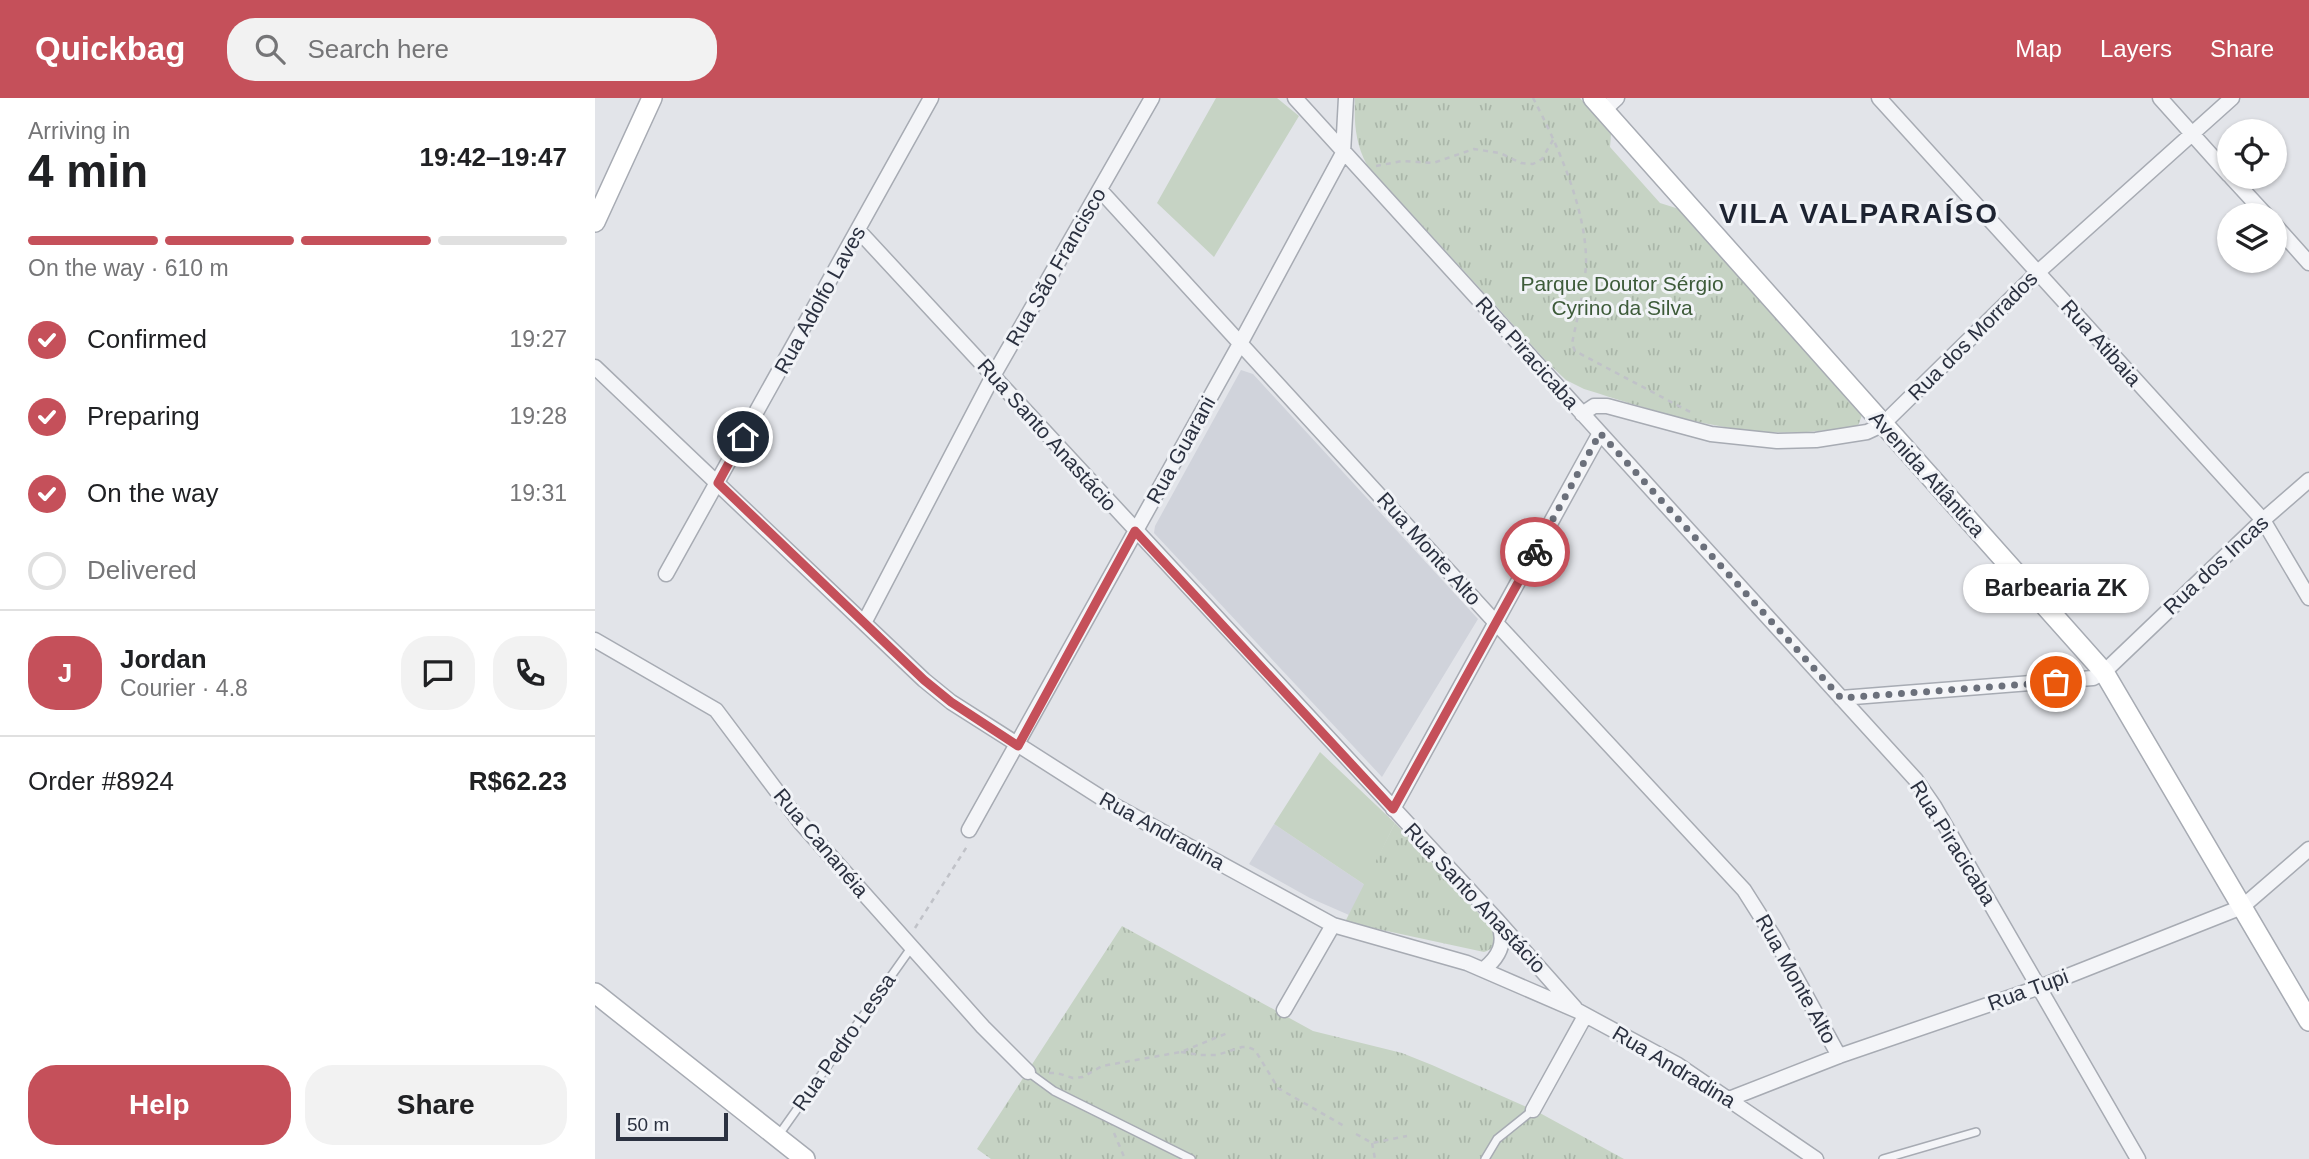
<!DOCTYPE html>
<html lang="en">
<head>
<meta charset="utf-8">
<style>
  :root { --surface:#fff; --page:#f2f2f2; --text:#202124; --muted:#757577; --line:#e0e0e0; --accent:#c5505a }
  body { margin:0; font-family:Helvetica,sans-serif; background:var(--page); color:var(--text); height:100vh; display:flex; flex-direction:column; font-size:26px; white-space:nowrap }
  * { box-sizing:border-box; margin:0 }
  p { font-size:23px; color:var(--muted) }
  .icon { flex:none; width:38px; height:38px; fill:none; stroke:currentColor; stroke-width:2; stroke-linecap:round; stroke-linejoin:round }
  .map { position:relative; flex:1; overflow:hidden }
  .sheet { display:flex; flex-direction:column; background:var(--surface); width:595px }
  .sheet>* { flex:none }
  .controls { position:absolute; left:1622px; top:21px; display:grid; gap:14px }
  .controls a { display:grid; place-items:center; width:70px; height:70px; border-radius:50%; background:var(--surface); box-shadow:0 2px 5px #0004; font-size:35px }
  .scale { position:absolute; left:21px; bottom:18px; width:112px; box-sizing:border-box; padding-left:7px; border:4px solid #2b3140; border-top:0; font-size:19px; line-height:24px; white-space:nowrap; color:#2b3140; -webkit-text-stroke:5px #f1f3f7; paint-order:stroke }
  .pin { position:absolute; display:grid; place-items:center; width:60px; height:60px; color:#fff; margin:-30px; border:4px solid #fff; border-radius:50%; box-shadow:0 2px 7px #0007 }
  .courier { position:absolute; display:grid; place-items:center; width:70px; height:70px; margin:-35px; border:5px solid #c5505a; border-radius:50%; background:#fff; color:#222; box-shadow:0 2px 9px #0007 }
  .bubble { position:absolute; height:49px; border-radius:24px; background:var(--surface); box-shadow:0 2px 5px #0004; font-size:23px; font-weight:600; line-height:49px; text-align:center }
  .summary em { font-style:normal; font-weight:600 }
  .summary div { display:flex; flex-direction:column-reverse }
  .summary { display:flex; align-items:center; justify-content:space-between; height:119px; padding:0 28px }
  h1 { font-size:46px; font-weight:600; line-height:52px }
  .bar { display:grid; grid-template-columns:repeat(4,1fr); gap:10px 7px; align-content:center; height:84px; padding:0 28px }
  .bar i { height:9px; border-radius:5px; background:var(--line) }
  .bar .on { background:var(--accent) }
  .bar p { grid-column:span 4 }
  .line { display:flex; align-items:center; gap:18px; padding:0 28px; border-top:2px solid var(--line) }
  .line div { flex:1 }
  .round { display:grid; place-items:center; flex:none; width:74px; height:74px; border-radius:28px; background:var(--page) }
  ol { padding:0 28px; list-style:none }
  li { display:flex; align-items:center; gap:21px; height:77px }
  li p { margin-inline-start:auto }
  li .icon { padding:7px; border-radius:50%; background:var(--accent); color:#fff; stroke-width:4 }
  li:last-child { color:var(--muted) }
  li i { width:38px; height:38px; border:4px solid var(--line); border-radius:50% }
  .cta { display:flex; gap:14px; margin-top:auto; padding:14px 28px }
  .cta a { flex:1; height:80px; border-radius:28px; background:var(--accent); color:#fff; font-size:28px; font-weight:600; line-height:80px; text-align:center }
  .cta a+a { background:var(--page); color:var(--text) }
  header { display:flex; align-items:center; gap:42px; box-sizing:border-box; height:98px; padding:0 35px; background:var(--accent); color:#fff }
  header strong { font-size:33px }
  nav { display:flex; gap:38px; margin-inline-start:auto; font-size:24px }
  .search { width:490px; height:63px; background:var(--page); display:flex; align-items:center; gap:18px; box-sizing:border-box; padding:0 24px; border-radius:28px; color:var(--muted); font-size:26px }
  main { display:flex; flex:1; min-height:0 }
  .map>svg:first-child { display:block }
</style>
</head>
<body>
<header>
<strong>Quickbag</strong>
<div class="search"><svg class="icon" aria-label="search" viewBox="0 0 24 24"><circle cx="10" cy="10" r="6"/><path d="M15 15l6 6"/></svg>Search here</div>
<nav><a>Map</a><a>Layers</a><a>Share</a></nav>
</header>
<main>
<section class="sheet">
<div class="summary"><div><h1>4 min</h1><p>Arriving in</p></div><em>19:42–19:47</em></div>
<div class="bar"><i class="on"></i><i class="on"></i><i class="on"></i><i></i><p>On the way · 610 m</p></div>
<ol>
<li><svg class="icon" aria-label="check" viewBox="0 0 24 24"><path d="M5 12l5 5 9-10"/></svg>Confirmed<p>19:27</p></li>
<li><svg class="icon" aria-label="check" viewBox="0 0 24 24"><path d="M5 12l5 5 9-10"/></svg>Preparing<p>19:28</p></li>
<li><svg class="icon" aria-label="check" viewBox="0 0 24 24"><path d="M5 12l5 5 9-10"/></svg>On the way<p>19:31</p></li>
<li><i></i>Delivered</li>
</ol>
<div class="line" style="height:126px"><b class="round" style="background:var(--accent);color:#fff">J</b><div><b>Jordan</b><p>Courier · 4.8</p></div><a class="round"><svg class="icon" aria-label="chat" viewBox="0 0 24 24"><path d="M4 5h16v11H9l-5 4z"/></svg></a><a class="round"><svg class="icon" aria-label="phone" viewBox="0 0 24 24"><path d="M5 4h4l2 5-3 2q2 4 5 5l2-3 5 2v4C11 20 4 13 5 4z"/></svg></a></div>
<div class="line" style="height:91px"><div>Order #8924</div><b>R$62.23</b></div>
<div class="cta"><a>Help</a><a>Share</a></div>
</section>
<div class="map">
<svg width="1714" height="1061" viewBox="0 0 1714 1061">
  <defs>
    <pattern id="park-tufts" width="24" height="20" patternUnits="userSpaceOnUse" patternTransform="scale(1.75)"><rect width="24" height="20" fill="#c6d3c4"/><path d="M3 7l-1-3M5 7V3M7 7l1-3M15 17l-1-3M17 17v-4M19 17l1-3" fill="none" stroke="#aab6a9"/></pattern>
  </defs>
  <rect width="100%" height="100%" fill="#e2e4e9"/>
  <path fill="#d0d3db" d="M 646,272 L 658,276 L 883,521 L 787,679 L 559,435 L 560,428 Z
    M 679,726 L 770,787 L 754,817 L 715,800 L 654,766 Z"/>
  <path fill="#c6d3c4" d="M 621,0 L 682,0 L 704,18 L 619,159 L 562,105 Z
    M 725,654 L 800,725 L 770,787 L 679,726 Z"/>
  <path fill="url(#park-tufts)" d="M 760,0 L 985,0 L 1016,36 L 1015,49 L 1065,105 L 1084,111 L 1267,317 L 1263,328 C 1253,331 1242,331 1232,332 C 1146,343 1070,316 989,291 L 971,282 L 954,266 L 772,67 C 760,45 759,24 760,0 Z
    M 800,725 L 901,834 C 900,844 900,851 889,854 L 750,824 Z
    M 527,828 L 718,933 L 807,955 L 837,967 L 943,1014 L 1029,1061 L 396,1061 L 382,1051 Z"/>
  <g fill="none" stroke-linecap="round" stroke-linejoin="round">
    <g stroke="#a7abb3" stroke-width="10">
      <path id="lane" d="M 433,974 L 459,993 L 596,1061
        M 183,1038 L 316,850
        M 890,1061 L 902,1041 L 938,1012
        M 1288,1061 L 1381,1034"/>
    </g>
    <g stroke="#a7abb3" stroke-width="17">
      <path id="street" d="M 700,0 L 1321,682 L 1339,708 L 1543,1061
        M 1284,0 L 1668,422 L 1714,500
        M 1565,0 L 1634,77
        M 1009,12 L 1022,0
        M 1636,79 L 1671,117
        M 505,92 L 901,525 L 1149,792 L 1180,841 L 1244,958
        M 1680,127 L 1714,165
        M 263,132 L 902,822 L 980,910
        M 0,269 L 329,582 L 356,604 L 513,704 L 738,827 L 872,865 L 983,913 L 1083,967 L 1221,1061
        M 987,316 L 999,308 L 1012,308 L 1116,336 L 1182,343 L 1221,342 L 1272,334 L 1287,327 L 1442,175 L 1637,0
        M 71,476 L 336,0
        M 269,525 L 398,278 L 557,0
        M 0,542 L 121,612 L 205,724 L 388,929 L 433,974
        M 1246,600 L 1498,580 L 1509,574 L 1668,422 L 1714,382
        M 798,711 L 1005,335
        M 374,732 L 646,244 L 748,55 L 751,0
        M 889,871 C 904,859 911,845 904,827
        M 689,912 L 738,827
        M 1134,1001 L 1244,958 L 1445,889 L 1647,809 L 1714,751
        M 938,1012 L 990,918"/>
    </g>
    <g stroke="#a7abb3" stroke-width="22">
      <path id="secondary" d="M 998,0 L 1509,574 L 1714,923
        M 0,124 L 57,0
        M 0,895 L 210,1061"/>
    </g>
    <path stroke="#c0c2c8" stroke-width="2.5" stroke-dasharray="5 5" stroke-linecap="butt" d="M 938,0 C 962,45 992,113 991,165 C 990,193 982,219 977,246 L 980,253 L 1097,315
      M 781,68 L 807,63 L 838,65 L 879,51 L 905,55 L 926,65 L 938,66 L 947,61 L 958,42
      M 320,830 L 373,747
      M 586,954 L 605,957 L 622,957 L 647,949 L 653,949 L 660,952 L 683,990 L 749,1028
      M 454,975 L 462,975 L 478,980 L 488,979 L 507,968 L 586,954 L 635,934
      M 519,1035 L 530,1061
      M 761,1036 L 777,1045 L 812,1038
      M 777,1045 L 780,1061"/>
    <use href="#lane" stroke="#f4f5f8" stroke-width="7"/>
    <use href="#street" stroke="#f4f5f8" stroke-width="14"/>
    <use href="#secondary" stroke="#fff" stroke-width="19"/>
  </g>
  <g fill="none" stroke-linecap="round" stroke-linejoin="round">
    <path stroke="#6b707b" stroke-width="7" stroke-dasharray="0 12.6" d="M 940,454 L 1005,335 L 1246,600 L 1461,584"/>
    <path stroke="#c5505a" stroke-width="9" d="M 148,339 L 123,385 L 329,582 L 356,604 L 423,648 L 540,433 L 798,711 L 940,454"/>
  </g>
  <g text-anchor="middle" stroke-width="6" stroke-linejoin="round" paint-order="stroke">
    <g font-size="21" fill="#2b3140" stroke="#f1f3f7">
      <text transform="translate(461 169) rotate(-60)" y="7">Rua São Francisco</text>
      <text transform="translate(225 202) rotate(-61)" y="7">Rua Adolfo Laves</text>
      <text transform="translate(1378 238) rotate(-45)" y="7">Rua dos Morrados</text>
      <text transform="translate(1506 245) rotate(48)" y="7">Rua Atibaia</text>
      <text transform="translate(932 255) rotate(48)" y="7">Rua Piracicaba</text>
      <text transform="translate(452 337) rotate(48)" y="7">Rua Santo Anastácio</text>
      <text transform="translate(586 352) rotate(-61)" y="7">Rua Guarani</text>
      <text transform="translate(1332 376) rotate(48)" y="7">Avenida Atlântica</text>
      <text transform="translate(834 451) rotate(48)" y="7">Rua Monte Alto</text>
      <text transform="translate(1621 467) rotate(-43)" y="7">Rua dos Incas</text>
      <text transform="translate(567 733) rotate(29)" y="7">Rua Andradina</text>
      <text transform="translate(226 745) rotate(50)" y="7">Rua Cananéia</text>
      <text transform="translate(1358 745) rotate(58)" y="7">Rua Piracicaba</text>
      <text transform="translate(880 800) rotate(47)" y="7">Rua Santo Anastácio</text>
      <text transform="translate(1201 881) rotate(61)" y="7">Rua Monte Alto</text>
      <text transform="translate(1433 892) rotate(-20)" y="7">Rua Tupi</text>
      <text transform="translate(249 944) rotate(-55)" y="7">Rua Pedro Lessa</text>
      <text transform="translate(1079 969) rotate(31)" y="7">Rua Andradina</text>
    </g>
    <g font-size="21" fill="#3d5b39" stroke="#f1f3f7">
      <text x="1027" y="193">Parque Doutor Sérgio<tspan x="1027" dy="24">Cyrino da Silva</tspan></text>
    </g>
    <g font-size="28" font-weight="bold" letter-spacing="2" fill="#1d2331" stroke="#f1f3f7">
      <text x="1264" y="125">VILA VALPARAÍSO</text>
    </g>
  </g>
</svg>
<div class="controls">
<a><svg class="icon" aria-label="locate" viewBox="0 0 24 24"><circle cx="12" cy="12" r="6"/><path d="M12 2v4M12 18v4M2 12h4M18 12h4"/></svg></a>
<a><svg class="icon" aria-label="layers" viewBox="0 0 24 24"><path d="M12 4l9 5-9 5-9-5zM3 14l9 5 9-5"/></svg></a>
</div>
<div class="scale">50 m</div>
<div class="pin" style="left:1461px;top:584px;background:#ea580c"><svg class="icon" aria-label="bag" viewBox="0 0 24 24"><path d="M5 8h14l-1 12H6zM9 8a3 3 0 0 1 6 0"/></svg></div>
<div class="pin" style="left:148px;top:339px;background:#1f2937"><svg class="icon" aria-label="home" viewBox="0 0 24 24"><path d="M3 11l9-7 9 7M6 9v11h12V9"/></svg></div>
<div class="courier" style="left:940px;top:454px"><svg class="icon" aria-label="bike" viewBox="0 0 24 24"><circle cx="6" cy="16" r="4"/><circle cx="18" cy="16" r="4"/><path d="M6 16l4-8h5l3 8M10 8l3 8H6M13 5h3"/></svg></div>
<div class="bubble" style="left:1368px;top:466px;width:186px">Barbearia ZK</div>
</div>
</main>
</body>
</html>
